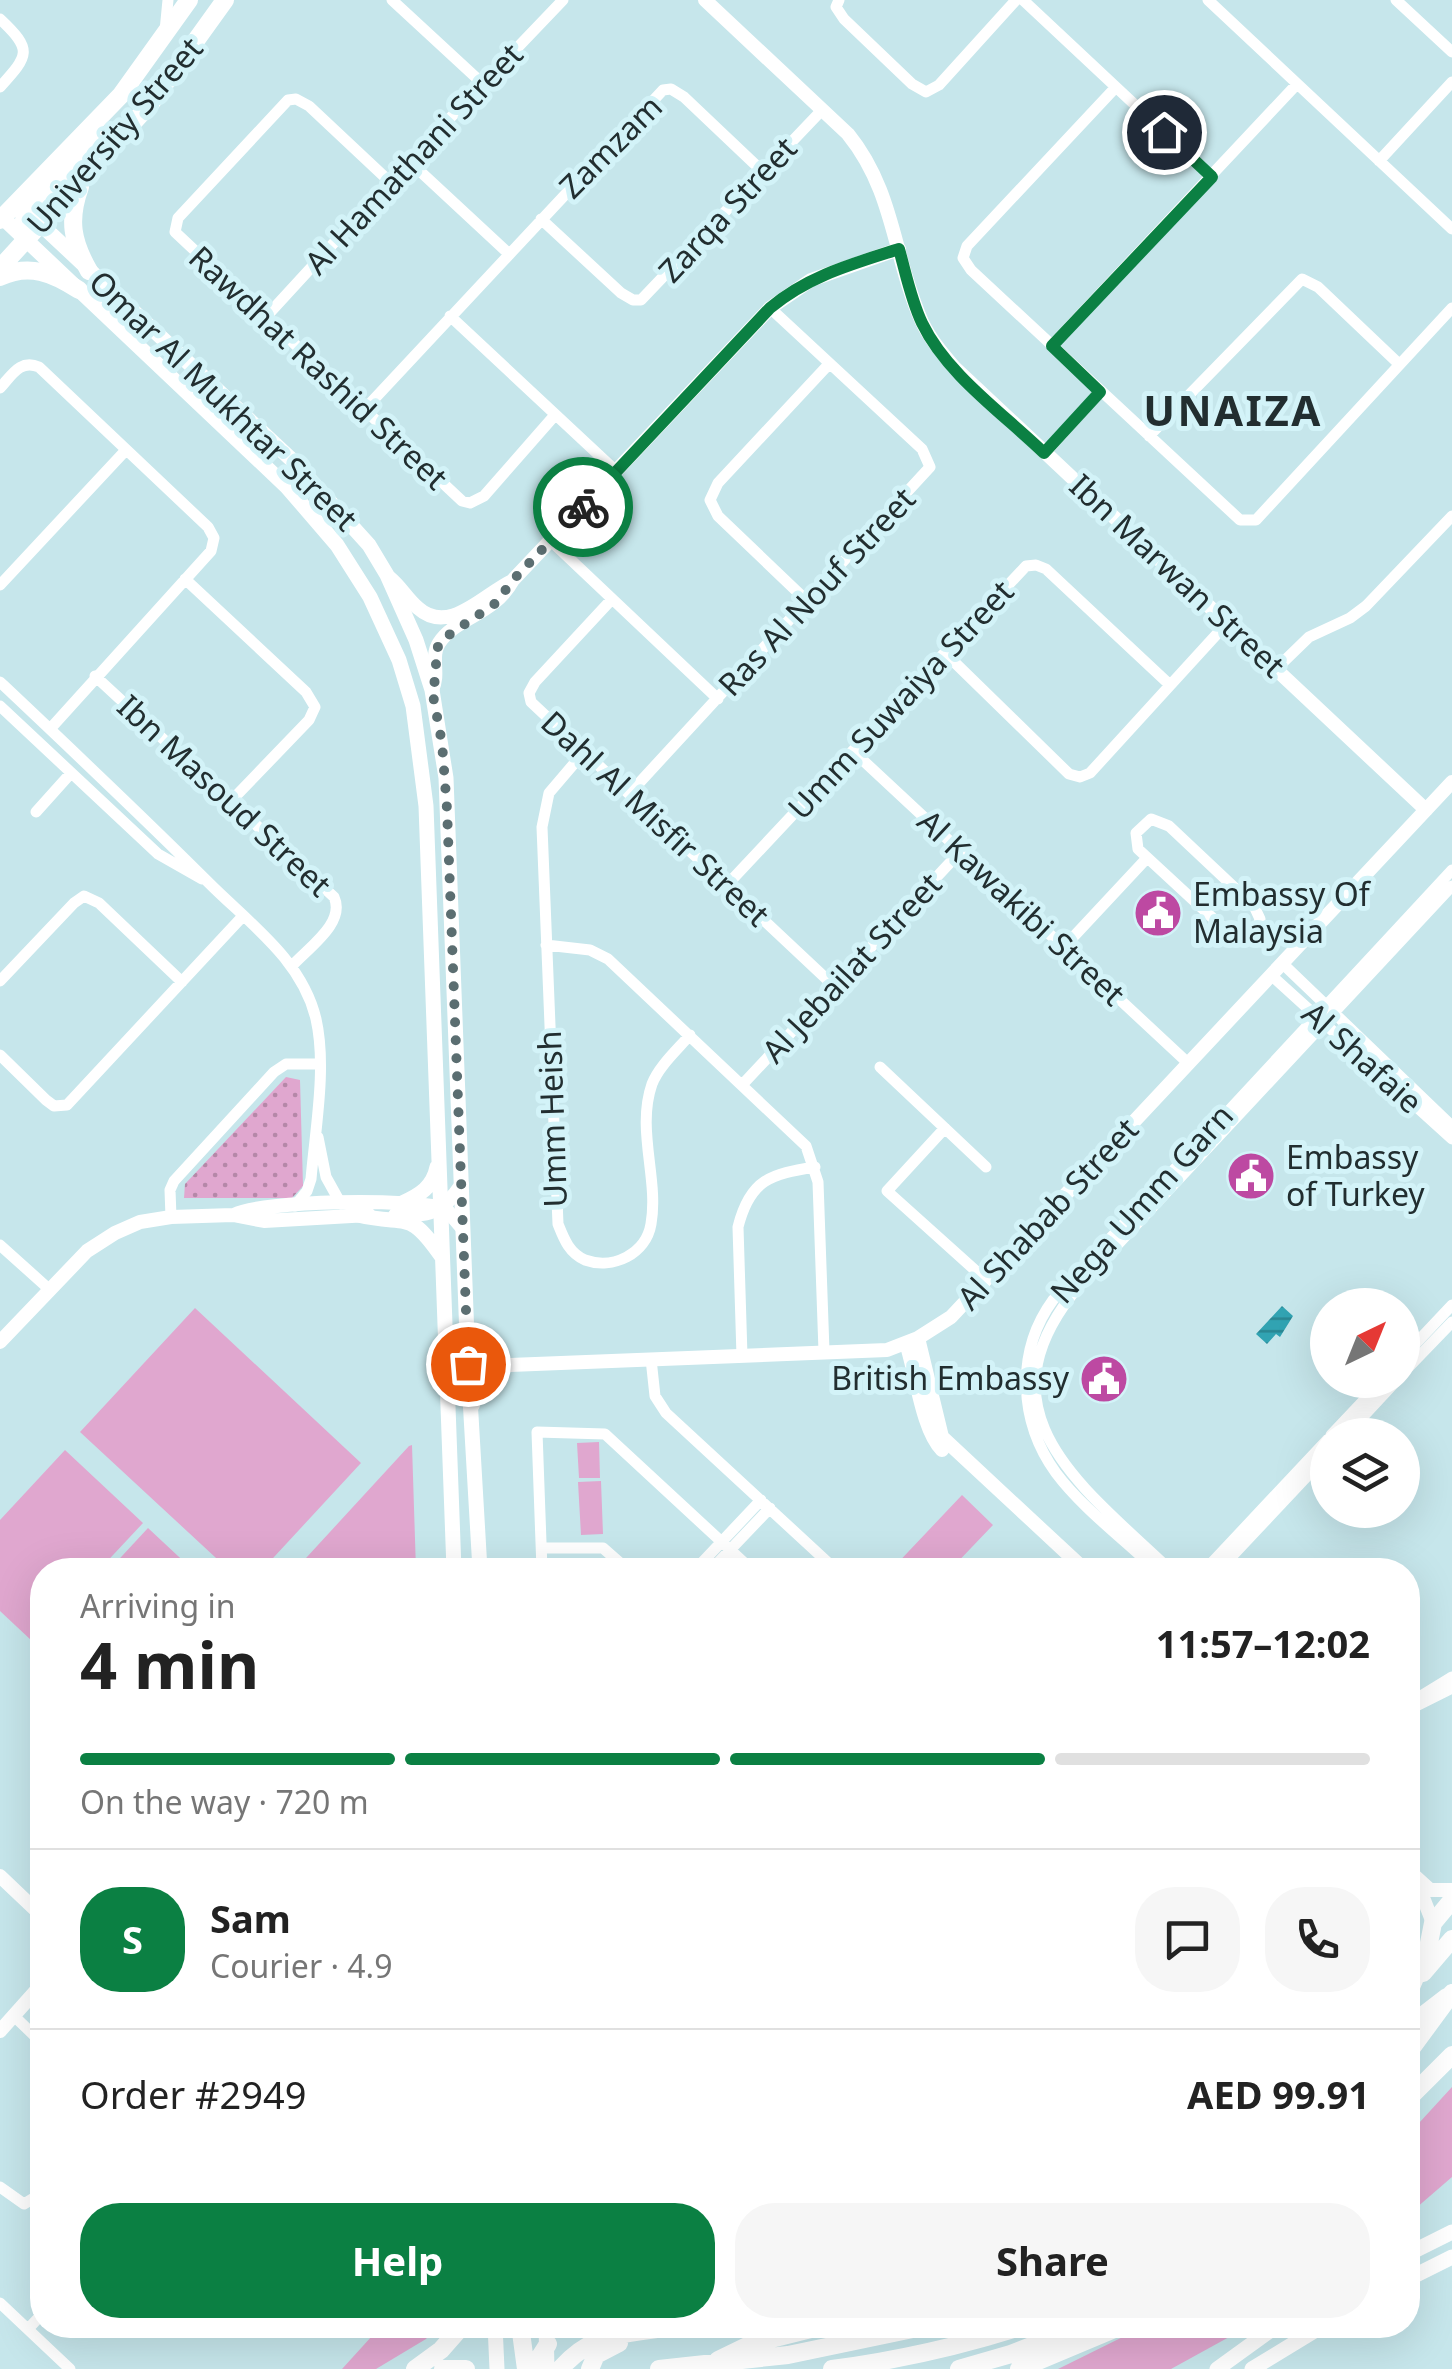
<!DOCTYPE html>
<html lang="en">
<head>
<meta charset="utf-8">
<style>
  :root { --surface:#fff; --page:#f6f6f6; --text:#222; --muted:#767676; --line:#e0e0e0; --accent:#0b8043 }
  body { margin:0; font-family:"Noto Sans",sans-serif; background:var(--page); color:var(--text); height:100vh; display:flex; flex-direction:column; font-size:38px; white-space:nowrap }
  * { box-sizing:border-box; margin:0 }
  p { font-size:32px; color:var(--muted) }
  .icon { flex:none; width:55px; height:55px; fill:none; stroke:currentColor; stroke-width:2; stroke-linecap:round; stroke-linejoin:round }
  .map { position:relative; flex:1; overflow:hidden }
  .side { position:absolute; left:30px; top:1558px; width:1390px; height:780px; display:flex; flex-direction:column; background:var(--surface); border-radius:40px; box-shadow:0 10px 40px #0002 }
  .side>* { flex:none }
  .needle { width:65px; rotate:43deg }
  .controls { position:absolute; left:1310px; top:1288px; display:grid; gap:20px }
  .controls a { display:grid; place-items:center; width:110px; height:110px; border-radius:50%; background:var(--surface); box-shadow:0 10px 40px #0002; font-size:50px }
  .pin { position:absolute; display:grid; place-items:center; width:85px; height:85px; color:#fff; margin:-42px; border:5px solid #fff; border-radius:50%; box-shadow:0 2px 10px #0007 }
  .courier { position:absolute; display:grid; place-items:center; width:100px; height:100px; margin:-50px; border:8px solid #0b8043; border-radius:50%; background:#fff; color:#222; box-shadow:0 2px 12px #0007 }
  .head em { font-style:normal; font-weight:700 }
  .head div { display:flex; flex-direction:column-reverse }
  .head { display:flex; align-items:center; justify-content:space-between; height:170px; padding:0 50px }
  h1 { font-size:65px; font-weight:700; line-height:75px }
  .bar { display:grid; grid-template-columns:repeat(4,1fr); gap:15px 10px; align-content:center; height:120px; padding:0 50px }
  .bar i { height:12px; border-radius:8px; background:var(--line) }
  .bar .selected { background:var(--accent) }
  .bar p { grid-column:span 4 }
  .line { display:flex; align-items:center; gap:25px; padding:0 50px; border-top:2px solid var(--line) }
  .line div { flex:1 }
  .round { display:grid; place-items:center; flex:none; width:105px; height:105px; border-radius:40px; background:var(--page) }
  .action { display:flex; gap:20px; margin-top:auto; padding:20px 50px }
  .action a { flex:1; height:115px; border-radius:40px; background:var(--accent); color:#fff; font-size:40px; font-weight:700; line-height:115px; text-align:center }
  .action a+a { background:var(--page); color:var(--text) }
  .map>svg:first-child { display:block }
</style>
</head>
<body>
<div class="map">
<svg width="1452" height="2369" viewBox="0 0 1452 2369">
  <defs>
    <pattern id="park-dots" width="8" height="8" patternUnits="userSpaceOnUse" patternTransform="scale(2.5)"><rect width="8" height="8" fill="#e0a7cf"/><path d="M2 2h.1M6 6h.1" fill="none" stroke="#b588a8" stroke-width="1.8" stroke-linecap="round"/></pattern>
    <pattern id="water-rules" width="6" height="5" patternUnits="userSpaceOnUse" patternTransform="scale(2.5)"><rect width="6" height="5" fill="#31a3b2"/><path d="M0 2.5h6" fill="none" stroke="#298591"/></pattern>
  </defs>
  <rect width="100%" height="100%" fill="#c6e6eb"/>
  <path fill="#e0a7cf" d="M 195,1308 L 361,1463 L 262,1570 L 229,1570 L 80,1432 Z
    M 599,1442 L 600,1478 L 579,1478 L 577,1443 Z
    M 412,1445 L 416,1570 L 295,1570 L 409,1446 Z
    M 65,1450 L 143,1523 L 99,1570 L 42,1570 L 42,1630 L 32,1641 L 0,1611 L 0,1520 Z
    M 601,1481 L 603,1534 L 581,1535 L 578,1482 Z
    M 962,1495 L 993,1525 L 950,1570 L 891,1570 Z
    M 148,1528 L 193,1570 L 109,1570 Z
    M 1452,2087 L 1452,2177 L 1408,2215 L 1408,2135 Z
    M 382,2325 L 437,2325 L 426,2339 L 376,2369 L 342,2369 Z
    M 1147,2325 L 1251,2325 L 1171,2369 L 1058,2369 Z"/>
  <path fill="url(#park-dots)" d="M 286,1077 L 300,1080 L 303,1186 L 292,1198 L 184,1198 L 185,1184 Z"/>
  <path fill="url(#water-rules)" d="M 1282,1306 L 1293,1316 L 1280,1337 L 1276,1334 L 1267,1344 L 1256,1334 Z"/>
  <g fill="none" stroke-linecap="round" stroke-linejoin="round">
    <path stroke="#fff" stroke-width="11" d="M 392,0 L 483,84
      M 839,0 L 836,7 L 844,19 L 912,84 L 926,92 L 939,85 L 1016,0
      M 1023,0 L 1212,177
      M 1208,0 L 1452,229
      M 1396,0 L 1452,52
      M 0,19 C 33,50 29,55 0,87
      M 165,31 L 168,0
      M 1116,87 L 967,246 L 963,258 L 971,270 L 1240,520 L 1256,520 L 1452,308
      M 409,161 L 508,253
      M 1379,161 L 1452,82
      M 390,182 L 309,106 L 296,99 L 288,100 L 178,218 L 175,232 L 462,501 L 470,503 L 484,496 L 555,415
      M 541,219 L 621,293 L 633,300 L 641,300 L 822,110
      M 450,316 L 616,471
      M 264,319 L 409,161 L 563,0
      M 1052,345 L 1297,84
      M 0,388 C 12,375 20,359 39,367 L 208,527 L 214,538 L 211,551 L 50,729
      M 363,411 L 663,90 L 671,89 L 684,97 L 763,172
      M 1149,436 L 1302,279 L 1318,287 L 1399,364
      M 1045,453 L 1100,392
      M 551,541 L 718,699
      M 185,579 L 306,692 L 315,707 L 309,720 L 232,800
      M 0,585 L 126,450
      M 612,599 L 535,682 L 529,693 L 531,702 L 835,987
      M 808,602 L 718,516 L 710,500 L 718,483 L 829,364
      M 946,654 L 1069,774 L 1080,777 L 1090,773 L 1227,623
      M 1276,669 L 1309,637 L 1350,618 L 1366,606 L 1452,516
      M 95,676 L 334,897 C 346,923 308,948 292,966
      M 0,682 C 71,749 141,815 209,883 C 250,924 302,960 316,1019 C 327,1067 315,1131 311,1179 L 307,1191 L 295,1206
      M 0,706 L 158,854 L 202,879
      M 584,752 L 549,793 L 542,827 L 558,1224 C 564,1239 569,1253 585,1260 C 613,1270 646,1254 651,1224 C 659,1179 636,1130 652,1084 C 659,1066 677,1050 690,1035
      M 854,752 L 1189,1064
      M 629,794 L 930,467 L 922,449 L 770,308
      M 36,812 L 71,773
      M 1151,819 L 1169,826 L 1254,906 L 1260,919 L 1256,933 L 1242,940 L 1231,935 L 1138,849 L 1136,833 Z
      M 726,886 L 1026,566 L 1036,565 L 1046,569 L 1170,685
      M 546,945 L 590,950 L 608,959 L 806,1146 L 818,1182 L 824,1351
      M 1063,948 L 1147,858
      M 1283,964 L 1452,1126
      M 1272,976 L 1452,1139
      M 0,981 L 74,903 L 84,896 L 99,903 L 182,982
      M 0,1055 L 46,1100 L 54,1106 L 67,1105 L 243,916
      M 880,1067 L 986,1167
      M 742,1085 L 960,852
      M 945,1128 L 887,1191 L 986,1280
      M 318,1137 L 326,1177 L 341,1204
      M 171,1217 L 170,1190 L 174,1181 L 274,1072 L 286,1064 L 319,1064
      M 0,1245 L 50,1290
      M 742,1356 L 738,1227 C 750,1179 771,1174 815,1167
      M 1402,1358 L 1452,1305
      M 651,1359 L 655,1396 L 666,1413 L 836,1570
      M 1402,1374 L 1452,1322
      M 1331,1435 L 1383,1380
      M 1346,1435 L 1397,1380
      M 543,1548 L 603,1548 L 628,1570
      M 542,1570 L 537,1432 L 605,1434 L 752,1570
      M 695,1570 L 761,1500
      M 711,1570 L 770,1508
      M 1156,1570 C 1124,1539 1083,1509 1056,1473 C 1019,1422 1015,1352 1053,1300 L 1452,870
      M 1170,1570 C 1082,1486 973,1412 1079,1286 L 1452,886
      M 1205,1570 L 1328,1439
      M 1219,1570 L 1328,1454
      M 1408,1700 L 1421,1696 L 1452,1677
      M 1408,1710 L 1452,1688
      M 14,2016 L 42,2043
      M 0,2187 L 24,2204 L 42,2193
      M 0,2303 L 70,2369
      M 28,2329 L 42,2314"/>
    <path stroke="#fff" stroke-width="14" d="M 705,0 L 848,134 C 895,192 893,257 922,322 C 930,339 942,353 954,367 L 1426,810
      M 390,578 C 401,587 407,599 418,608 C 449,636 484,594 512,581
      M 432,690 C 440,674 430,657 439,643 C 456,617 494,615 513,580 L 770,308 L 811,280 L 899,249
      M 234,1215 C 263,1200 413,1198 446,1209 L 463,1229
      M 395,1215 C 429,1216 442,1214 462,1184
      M 468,1332 C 479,1351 488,1360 510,1365 L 887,1350 L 918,1338 L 951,1317 L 1452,782
      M 918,1338 L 942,1437 L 1085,1570
      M 0,1342 L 87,1251 L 115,1233 L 140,1222 L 171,1217 L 233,1215 L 264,1221 L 369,1215
      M 906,1343 C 916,1373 922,1430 942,1450
      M 473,1405 C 478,1382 488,1373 510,1365
      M 1408,1870 L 1430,1890 L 1452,1890
      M 0,1876 L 42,1916
      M 1408,1885 L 1424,1900 L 1433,1923
      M 0,2031 L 42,1984"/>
    <path stroke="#fff" stroke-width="15" d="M 3,218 L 287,487 L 337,545 L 370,597 L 399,660 L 413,706 L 426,806 L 454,1570
      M 35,219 L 293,461 L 369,545 L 387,575 L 416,640 L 432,690 L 446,778 L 468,1364 L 480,1570
      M 402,1203 C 420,1195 433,1187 437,1167
      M 358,1215 C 409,1227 408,1208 442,1257
      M 1408,2254 L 1452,2232
      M 1408,2279 L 1452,2257
      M 495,2325 L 497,2369
      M 546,2325 L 547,2369
      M 1217,2369 L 1278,2325
      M 1252,2369 L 1324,2325"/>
    <path stroke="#fff" stroke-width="18" d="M 80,187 C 68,220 72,241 89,271
      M 0,220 L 121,95 L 189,0
      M 26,240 L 24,220 L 27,212 L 96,138
      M 0,268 L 151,103 L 225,0
      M 0,277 C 29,263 53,273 79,290"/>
    <path stroke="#fff" stroke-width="18" d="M 1423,1973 L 1452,1939
      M 1411,1987 L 1428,1948 L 1433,1923 L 1452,1900
      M 1408,2027 L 1447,1997
      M 1408,2053 L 1452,1993
      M 1408,2099 L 1452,2055
      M 520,2325 L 526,2369
      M 718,2360 L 751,2344 L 827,2325
      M 415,2369 L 441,2350 L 463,2325
      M 443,2369 L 466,2369
      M 532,2369 L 548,2344
      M 560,2369 C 598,2327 629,2336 680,2325
      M 590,2369 L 596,2355 L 619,2343
      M 659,2369 L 788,2355 L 932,2325
      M 832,2369 C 899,2360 962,2346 1026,2325
      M 959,2369 L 1011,2354 L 1085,2325
      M 1019,2369 L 1124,2325"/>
  </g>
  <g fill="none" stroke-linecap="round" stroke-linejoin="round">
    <path stroke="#5b6e71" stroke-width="10" stroke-dasharray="0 18" d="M 468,1364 L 447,809 L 442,743 L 432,690 L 437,674 L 435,655 L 440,641 L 496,603 L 513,580 L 583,507"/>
    <path stroke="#0b8043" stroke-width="12" d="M 583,507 L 770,308 C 808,276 852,264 899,249 C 906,274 911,300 922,323 C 947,375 1004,414 1044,453 L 1100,392 L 1052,346 L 1212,177 L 1164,132"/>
  </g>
  <defs>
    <g id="civic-disc" transform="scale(2.5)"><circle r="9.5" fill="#bd49a2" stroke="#d3f3f8"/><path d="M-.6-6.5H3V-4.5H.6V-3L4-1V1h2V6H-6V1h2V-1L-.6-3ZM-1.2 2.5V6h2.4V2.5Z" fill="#fff"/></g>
  </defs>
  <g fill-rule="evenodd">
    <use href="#civic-disc" x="1158" y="913"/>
    <use href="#civic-disc" x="1251" y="1176"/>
    <use href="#civic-disc" x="1104" y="1379"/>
  </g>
  <g text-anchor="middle" stroke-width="10" stroke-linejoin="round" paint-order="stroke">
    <g font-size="32" fill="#222e30" stroke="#d3f3f8">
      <text transform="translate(115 136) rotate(-49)" y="11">University Street</text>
      <text transform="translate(611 147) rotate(-45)" y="11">Zamzam</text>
      <text transform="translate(414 159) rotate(-47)" y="11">Al Hamathani Street</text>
      <text transform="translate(728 210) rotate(-47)" y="11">Zarqa Street</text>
      <text transform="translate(318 368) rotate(43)" y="11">Rawdhat Rashid Street</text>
      <text transform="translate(223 401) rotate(44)" y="11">Omar Al Mukhtar Street</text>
      <text transform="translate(1177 576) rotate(43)" y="11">Ibn Marwan Street</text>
      <text transform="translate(817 592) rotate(-47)" y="11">Ras Al Nouf Street</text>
      <text transform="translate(901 700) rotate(-47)" y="11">Umm Suwaiya Street</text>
      <text transform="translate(224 796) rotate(43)" y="11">Ibn Masoud Street</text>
      <text transform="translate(655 819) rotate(43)" y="11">Dahl Al Misfir Street</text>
      <text transform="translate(1021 908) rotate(43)" y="11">Al Kawakibi Street</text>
      <text transform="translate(852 968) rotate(-47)" y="11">Al Jebailat Street</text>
      <text transform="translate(1362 1058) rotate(42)" y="11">Al Shafaie</text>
      <text transform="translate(553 1119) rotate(-92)" y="11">Umm Heish</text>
      <text transform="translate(1142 1204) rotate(-48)" y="11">Nega Umm Garn</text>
      <text transform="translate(1048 1214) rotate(-47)" y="11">Al Shabab Street</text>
    </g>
    <g font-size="32" fill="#222e30" stroke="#d3f3f8" text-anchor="start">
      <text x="1193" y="906">Embassy Of<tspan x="1193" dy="37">Malaysia</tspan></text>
      <text x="1286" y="1169">Embassy<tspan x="1286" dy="37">of Turkey</tspan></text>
      <text x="1069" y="1390" text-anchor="end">British Embassy</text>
    </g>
    <g font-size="42" font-weight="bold" letter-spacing="2.5" fill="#222e30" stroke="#d3f3f8">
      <text x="1233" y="426">UNAIZA</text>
    </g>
  </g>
</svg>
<div class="controls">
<a><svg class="needle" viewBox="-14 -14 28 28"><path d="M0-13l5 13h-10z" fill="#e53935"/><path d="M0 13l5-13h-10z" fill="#767676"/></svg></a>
<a><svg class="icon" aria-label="layers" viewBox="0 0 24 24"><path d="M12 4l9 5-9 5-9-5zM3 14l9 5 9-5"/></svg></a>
</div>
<div class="pin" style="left:468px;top:1364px;background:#ea580c"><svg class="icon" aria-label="bag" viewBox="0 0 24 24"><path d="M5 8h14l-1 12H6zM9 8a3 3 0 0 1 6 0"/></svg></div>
<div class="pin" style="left:1164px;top:132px;background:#1f2937"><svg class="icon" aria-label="home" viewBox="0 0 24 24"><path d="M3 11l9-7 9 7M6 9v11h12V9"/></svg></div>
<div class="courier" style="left:583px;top:507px"><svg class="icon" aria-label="bike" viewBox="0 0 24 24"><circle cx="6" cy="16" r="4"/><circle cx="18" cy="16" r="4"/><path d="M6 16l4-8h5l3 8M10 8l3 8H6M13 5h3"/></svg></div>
<section class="side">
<div class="head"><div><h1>4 min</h1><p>Arriving in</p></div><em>11:57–12:02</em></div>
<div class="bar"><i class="selected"></i><i class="selected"></i><i class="selected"></i><i></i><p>On the way · 720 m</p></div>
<div class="line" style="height:180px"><b class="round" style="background:var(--accent);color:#fff">S</b><div><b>Sam</b><p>Courier · 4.9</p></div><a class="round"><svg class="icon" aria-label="chat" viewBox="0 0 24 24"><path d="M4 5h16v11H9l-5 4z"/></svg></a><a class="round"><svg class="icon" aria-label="phone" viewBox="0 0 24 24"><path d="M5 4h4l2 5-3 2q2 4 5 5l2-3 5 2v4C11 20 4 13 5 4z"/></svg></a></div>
<div class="line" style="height:130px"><div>Order #2949</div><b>AED 99.91</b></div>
<div class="action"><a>Help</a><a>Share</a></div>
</section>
</div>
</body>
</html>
